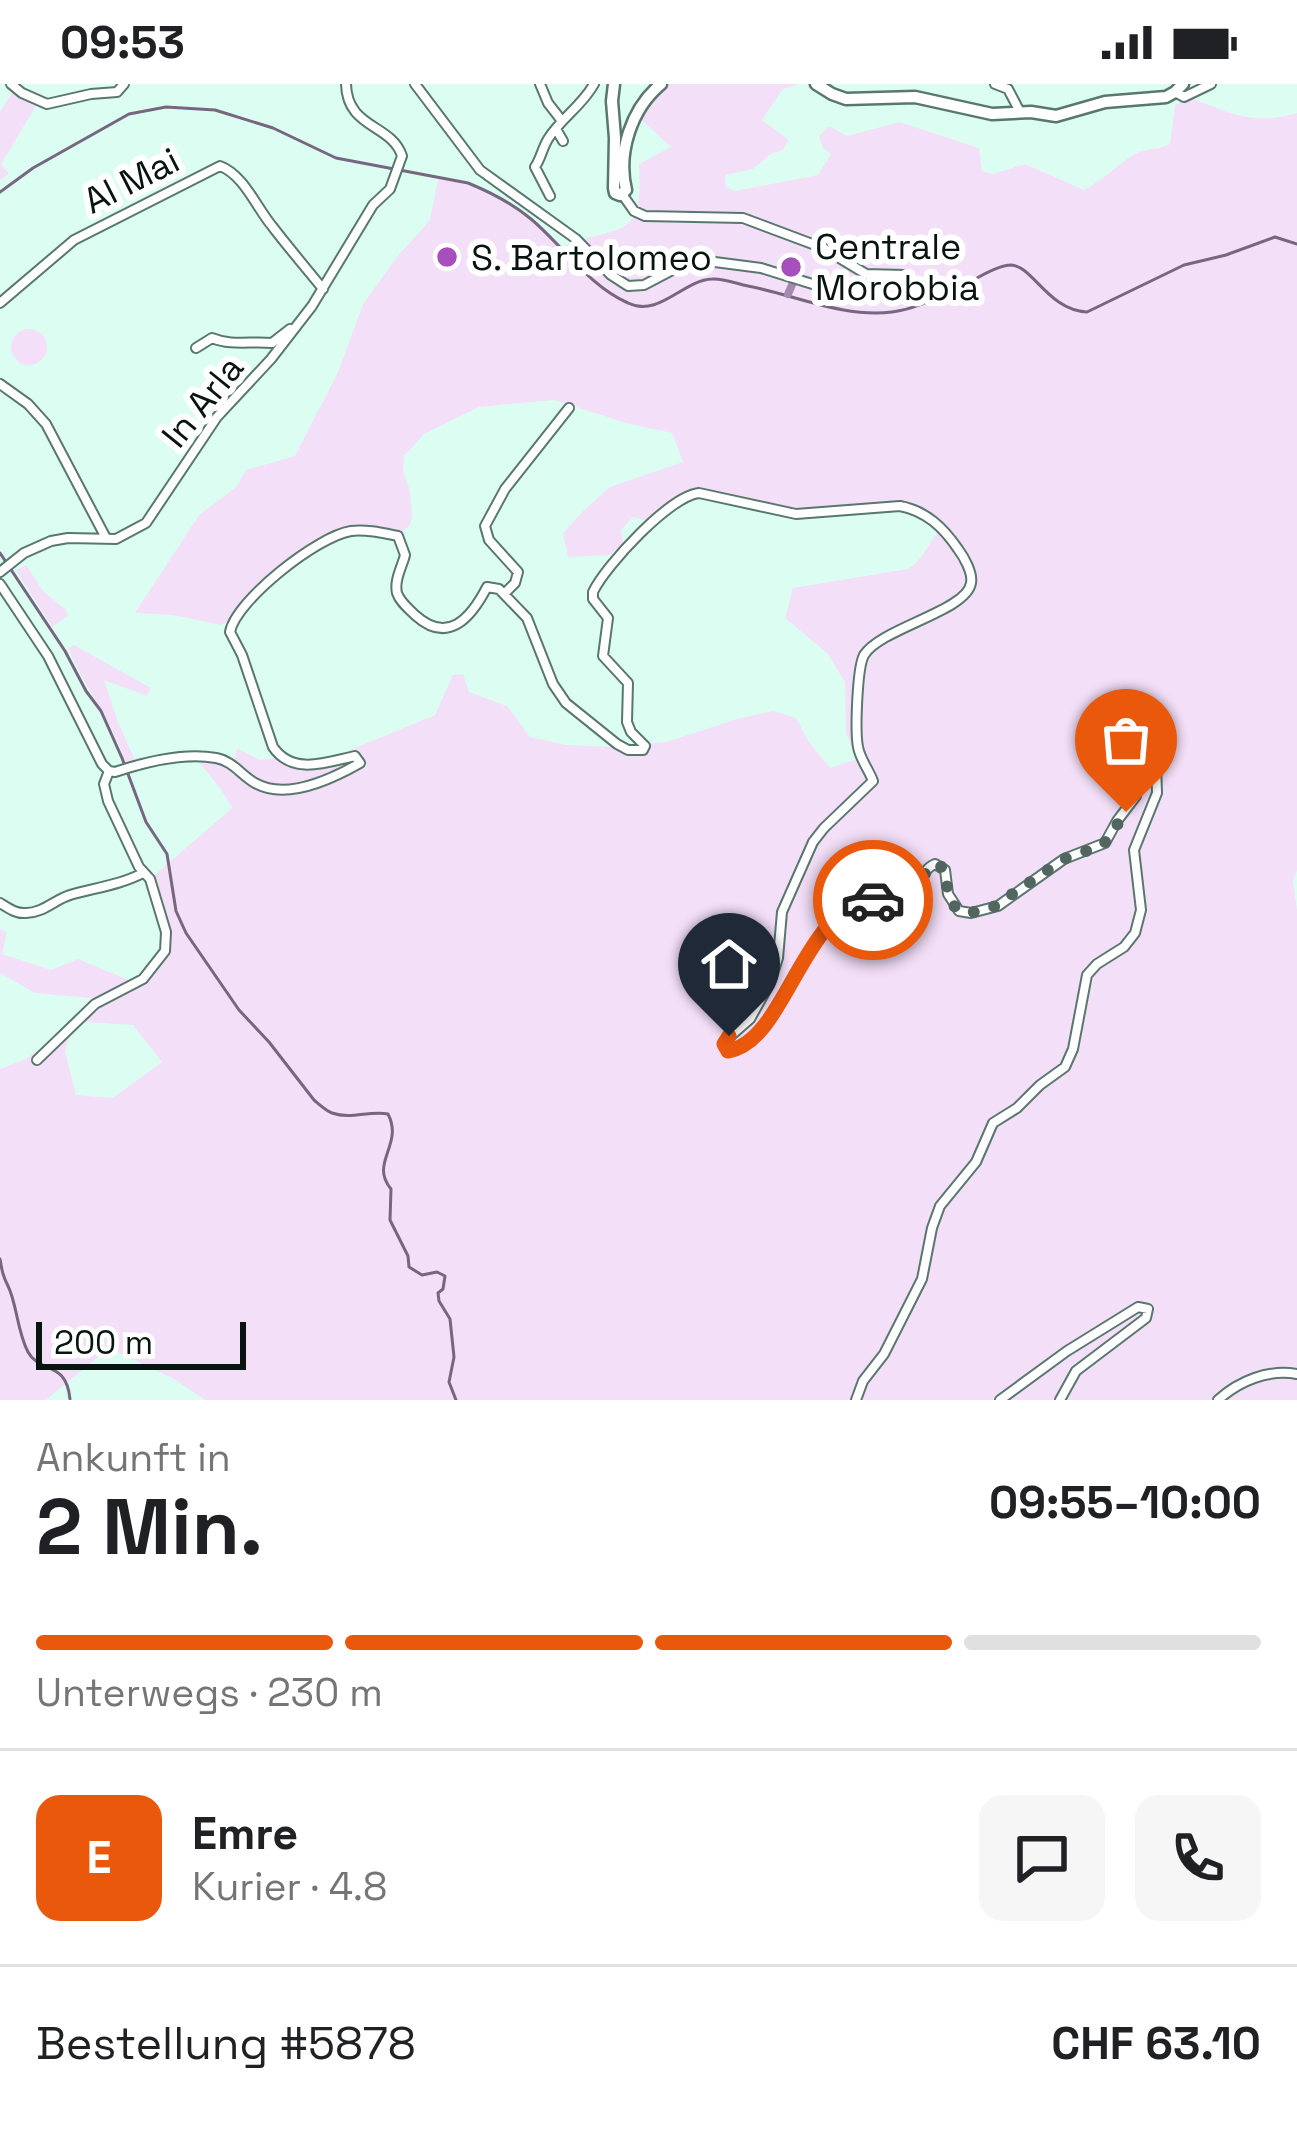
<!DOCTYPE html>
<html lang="de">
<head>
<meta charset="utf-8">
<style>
  :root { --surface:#fff; --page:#f6f6f6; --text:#202124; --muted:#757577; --line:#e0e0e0; --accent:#ea580c }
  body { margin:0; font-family:"Space Grotesk",sans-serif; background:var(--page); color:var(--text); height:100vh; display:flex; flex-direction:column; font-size:45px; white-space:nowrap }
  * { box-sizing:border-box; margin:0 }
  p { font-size:39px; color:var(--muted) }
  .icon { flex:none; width:66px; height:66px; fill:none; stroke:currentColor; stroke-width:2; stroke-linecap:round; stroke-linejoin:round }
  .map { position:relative; height:1316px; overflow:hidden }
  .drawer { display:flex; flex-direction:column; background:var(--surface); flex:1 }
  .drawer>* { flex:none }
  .scale { position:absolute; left:36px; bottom:30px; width:210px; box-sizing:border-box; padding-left:12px; border:6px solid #081410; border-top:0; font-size:33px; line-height:42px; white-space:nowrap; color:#081410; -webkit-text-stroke:9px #fff; paint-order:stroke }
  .pin { position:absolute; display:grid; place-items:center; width:102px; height:102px; color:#fff; margin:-123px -51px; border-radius:50% 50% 50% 0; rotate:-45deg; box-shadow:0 0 12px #0007 }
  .pin .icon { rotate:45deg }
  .courier { position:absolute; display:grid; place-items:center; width:120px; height:120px; margin:-60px; border:9px solid #ea580c; border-radius:50%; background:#fff; color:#222; box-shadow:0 3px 15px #0007 }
  .summary em { font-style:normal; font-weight:600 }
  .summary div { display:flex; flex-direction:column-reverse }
  .summary { display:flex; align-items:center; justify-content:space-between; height:204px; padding:0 36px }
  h1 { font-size:78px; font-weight:600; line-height:90px }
  .bar { display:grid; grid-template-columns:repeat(4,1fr); gap:18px 12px; align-content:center; height:144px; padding:0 36px }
  .bar i { height:15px; border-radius:9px; background:var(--line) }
  .bar .current { background:var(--accent) }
  .bar p { grid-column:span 4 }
  .line { display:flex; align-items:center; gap:30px; padding:0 36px; border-top:3px solid var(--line) }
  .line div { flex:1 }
  .round { display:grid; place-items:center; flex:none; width:126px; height:126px; border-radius:24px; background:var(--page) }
  .status { display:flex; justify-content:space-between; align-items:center; height:84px; padding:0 60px; background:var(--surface); direction:ltr }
  .status svg { height:33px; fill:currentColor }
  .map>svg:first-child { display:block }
</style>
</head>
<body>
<div class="status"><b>09:53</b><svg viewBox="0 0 49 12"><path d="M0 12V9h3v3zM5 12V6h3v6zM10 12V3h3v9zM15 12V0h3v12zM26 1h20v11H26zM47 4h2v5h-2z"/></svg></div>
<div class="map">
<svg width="1297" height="1316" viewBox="0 0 1297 1316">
  <rect width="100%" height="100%" fill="#dcfef2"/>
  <path fill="#f3dff8" d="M 661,0 L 799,0 L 783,5 L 762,36 L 789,56 L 783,66 L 771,70 L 753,85 L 725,91 L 726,103 L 735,107 L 818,91 L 831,70 L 823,64 L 819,52 L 829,42 L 847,52 L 899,38 L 979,64 L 982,87 L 993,90 L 1025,80 L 1084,106 C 1103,96 1116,82 1133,71 C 1144,64 1157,67 1170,60 L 1175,21 L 1190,14 C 1232,29 1252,42 1297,29 L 1297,786 L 1293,797 L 1297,826 L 1297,1316 L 205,1316 L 174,1295 L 109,1264 L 46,1316 L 0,1316 L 0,985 L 26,975 L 74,939 L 65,967 L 76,1011 L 113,1014 L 162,978 L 133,941 L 71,937 L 101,915 L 35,909 L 0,889 L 0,845 L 7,848 L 2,870 L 51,886 L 78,875 L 136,899 L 166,861 L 150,795 L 232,724 L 222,707 L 198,677 L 215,677 L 237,683 L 235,675 L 237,664 L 260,676 L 275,674 L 309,683 L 435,631 L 453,591 L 463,590 L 469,608 L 507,622 L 530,653 L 566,661 L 618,663 L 666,658 L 737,635 L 773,627 L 796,634 L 809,658 L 830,684 L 857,675 L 846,649 L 845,598 L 828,570 L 785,534 L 793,504 L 908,485 C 925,474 927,460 941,445 L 912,425 L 796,430 L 699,409 L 650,438 L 633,433 L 621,446 L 624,461 L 609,471 L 568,473 L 563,450 L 579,431 L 610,403 L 683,378 L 672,349 L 626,339 L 554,316 L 479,323 L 424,350 L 404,372 L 403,387 L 410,407 L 412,434 L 409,442 L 398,452 L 352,447 L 302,470 L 234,535 L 221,541 L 173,531 L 135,529 L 199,431 L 236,403 L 246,386 L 295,372 L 339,286 L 363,220 L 397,173 L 430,136 L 438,95 C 494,102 521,125 561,163 C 619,139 644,160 639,80 L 671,63 L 636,31 Z
    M 14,5 L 36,22 L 1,80 L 9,90 L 0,96 L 0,28 Z
    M11 263a18 18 0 1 1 36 0a18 18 0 1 1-36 0Z
    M 26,481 L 43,507 L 66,526 L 68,532 L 52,543 L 16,486 Z
    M 74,561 L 151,604 L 147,612 L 104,596 L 118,638 L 135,676 L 126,680 C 113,638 85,604 68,564 Z"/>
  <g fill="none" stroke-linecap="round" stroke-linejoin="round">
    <path stroke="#77667f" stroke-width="3" d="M 0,108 L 33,84 L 129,30 L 166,23 L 215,26 L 273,44 L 336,74 L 468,99 C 490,108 513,120 531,135 C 563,162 589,202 628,219 C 659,234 683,196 712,195 C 723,194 737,200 748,202 C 795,211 843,234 892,228 C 921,225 950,206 977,194 C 986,189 1000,181 1011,181 C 1033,182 1048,226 1087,228 L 1184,181 L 1226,171 L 1275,153 L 1297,160
      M 0,469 L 65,567 L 86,607 L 101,627 L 122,674 L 146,738 L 167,770 L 176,827 L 186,849 L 239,926 L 269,958 L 314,1016 C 320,1021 325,1026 332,1029 C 351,1036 370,1026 388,1030 C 404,1061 369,1079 391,1105 L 390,1136 L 408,1172 L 409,1183 L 422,1191 L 437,1188 L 445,1192 L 443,1205 L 438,1209 L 439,1217 L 450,1235 L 454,1273 L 449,1298 L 456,1316
      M 0,1175 C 2,1187 3,1192 8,1202 C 17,1220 17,1247 28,1268 C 40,1290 66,1276 70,1315"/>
    <path stroke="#a789af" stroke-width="8" d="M 788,210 L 792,201"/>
    <g stroke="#59776d" stroke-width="12">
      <path id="street" d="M 11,0 L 22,9 L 47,20 L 91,10 L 117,8 L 124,0
        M 415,0 L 480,86 L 576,155 L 611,191 L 628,202 L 644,201 L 684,180 L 707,177 L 761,184 L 838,208 L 888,204 L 909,197 L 904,191 L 866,190 L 823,164 L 743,134 L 645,132 L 634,127 L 622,110
        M 540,0 L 548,19 L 562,37
        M 995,0 L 1008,5 L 1020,28
        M 1175,8 L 1184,13 L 1211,0
        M 556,45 L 563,57
        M 550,112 L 535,83 C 541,74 542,65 548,55 C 561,34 582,22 594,0
        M 0,219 L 74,156 L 220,82 C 244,91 256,123 272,142 C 288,163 306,184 323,205
        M 196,264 L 212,254 C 231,262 251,257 272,259 L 290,245
        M 0,300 L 28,320 L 46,340 L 106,454
        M 0,488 L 24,469 L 51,457 L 68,454 L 116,455 L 146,439 L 217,333 L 271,275 L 312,222 L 373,121 L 390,105 L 402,72 C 392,40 347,45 346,0
        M 0,500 L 48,572 L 102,680 L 109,687
        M 504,510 L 515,499 L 518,488 L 489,456 L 485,442 L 505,405 L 569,324
        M 109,687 L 115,688 C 145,678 184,668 216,674 C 233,677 241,691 255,699 C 286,717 332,695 360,679 L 355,672 C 327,678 293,692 273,663 L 242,571 L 230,548 C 236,516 318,452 351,447 C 366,445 383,449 398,452 L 405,471 C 402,483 394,496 397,509 C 400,518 408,524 415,531 C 448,561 471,534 487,503 L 499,505 L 527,534 L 553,600 L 566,619 L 617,660 L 628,666 L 643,666 L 645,662 L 631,648 L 627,638 L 628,599 L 603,572 L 608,534 L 593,515 L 593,508 C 606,481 670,412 699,409 L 796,430 L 900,422 C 926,427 943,443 958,465 C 964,473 973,489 971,499 C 967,527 881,544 864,571 C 857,584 855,648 858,663 C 860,675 869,686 873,697 L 824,744 L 813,758 L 782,828 L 778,874 L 770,899 L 750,935 L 726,956 L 727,966 C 775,966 807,842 852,821 C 869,813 890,818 908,814 C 920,805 920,786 935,780 L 945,786 L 948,810 L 959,827 L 971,829 L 998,822 L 1064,775 L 1105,759 L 1117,737 L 1136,712 L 1138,684 L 1144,676 L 1150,675 L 1156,680 L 1157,709 L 1134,766 L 1141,826 L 1135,849 L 1124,863 L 1097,880 L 1087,891 L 1073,965 L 1065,983 L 1040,1001 L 1017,1024 L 993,1039 L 976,1078 L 940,1122 L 932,1144 L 922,1195 L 884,1270 L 863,1297 L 856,1316
        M 0,819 C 8,824 16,830 26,829 C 43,829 54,816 70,811 C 94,804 120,801 143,789
        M 37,976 L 95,920 L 143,895 L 165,867 L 166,848 L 150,795 L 139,783 L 108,717 L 104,700 L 109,687
        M 1000,1316 L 1067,1267 L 1138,1223 L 1148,1225 L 1146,1234 L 1076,1287 L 1060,1316
        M 1218,1316 C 1239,1297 1268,1285 1297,1290"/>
    </g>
    <g stroke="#59776d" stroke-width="15">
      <path id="secondary" d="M 614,0 L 612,17 L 615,54 L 614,104 L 615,109 L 620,111
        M 816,0 L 832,10 L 846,15 L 915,13 L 992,30 L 1031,28 L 1056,32 L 1105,18 L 1166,13 L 1175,8 L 1183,0
        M 620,111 L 626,106 C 617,69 631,25 661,0"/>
    </g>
    <use href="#street" stroke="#fff" stroke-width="8"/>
    <use href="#secondary" stroke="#fff" stroke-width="10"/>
  </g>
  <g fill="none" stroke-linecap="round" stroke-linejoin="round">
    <path stroke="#52665f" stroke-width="12" stroke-dasharray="0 21.6" d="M 873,816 L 908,814 L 917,805 L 928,784 L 938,780 L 945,786 L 948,810 L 956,825 L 967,829 L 989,826 L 1064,775 L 1103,761 L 1126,728"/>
    <path stroke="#ea580c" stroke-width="15" d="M 729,952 L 724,960 L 728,967 C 787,957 802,823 873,816"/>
  </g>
  <g fill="#a750bd" stroke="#fff" stroke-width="4.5">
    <circle cx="447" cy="173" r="12"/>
    <circle cx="791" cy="183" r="12"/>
  </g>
  <g text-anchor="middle" stroke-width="12" stroke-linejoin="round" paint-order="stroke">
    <g font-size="36" fill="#081410" stroke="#fff">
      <text transform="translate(131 96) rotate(-27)" y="13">Al Mai</text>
      <text transform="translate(202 317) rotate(-51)" y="13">In Arla</text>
    </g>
    <g font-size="36" fill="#081410" stroke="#fff" text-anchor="start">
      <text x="815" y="175">Centrale<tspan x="815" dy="41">Morobbia</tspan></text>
      <text x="471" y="186">S. Bartolomeo</text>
    </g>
  </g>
</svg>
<div class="scale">200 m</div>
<div class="pin" style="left:1126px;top:728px;background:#ea580c"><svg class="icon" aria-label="bag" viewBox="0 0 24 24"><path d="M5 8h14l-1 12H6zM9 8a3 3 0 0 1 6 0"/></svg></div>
<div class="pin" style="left:729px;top:952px;background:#1f2937"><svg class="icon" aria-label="home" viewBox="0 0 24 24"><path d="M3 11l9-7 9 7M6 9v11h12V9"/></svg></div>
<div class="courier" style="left:873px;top:816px"><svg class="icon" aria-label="car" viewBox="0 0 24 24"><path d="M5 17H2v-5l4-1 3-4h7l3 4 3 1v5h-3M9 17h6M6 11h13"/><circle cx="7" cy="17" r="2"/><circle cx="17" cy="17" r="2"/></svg></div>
</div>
<section class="drawer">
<div class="summary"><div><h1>2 Min.</h1><p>Ankunft in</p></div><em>09:55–10:00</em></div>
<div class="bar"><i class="current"></i><i class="current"></i><i class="current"></i><i></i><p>Unterwegs · 230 m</p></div>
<div class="line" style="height:216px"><b class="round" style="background:var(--accent);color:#fff">E</b><div><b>Emre</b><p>Kurier · 4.8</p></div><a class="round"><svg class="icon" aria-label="chat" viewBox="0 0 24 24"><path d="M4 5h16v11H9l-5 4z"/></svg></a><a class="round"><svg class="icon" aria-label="phone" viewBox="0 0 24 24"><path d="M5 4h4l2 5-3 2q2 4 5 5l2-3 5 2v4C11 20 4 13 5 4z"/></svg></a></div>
<div class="line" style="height:156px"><div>Bestellung #5878</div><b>CHF 63.10</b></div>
</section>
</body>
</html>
